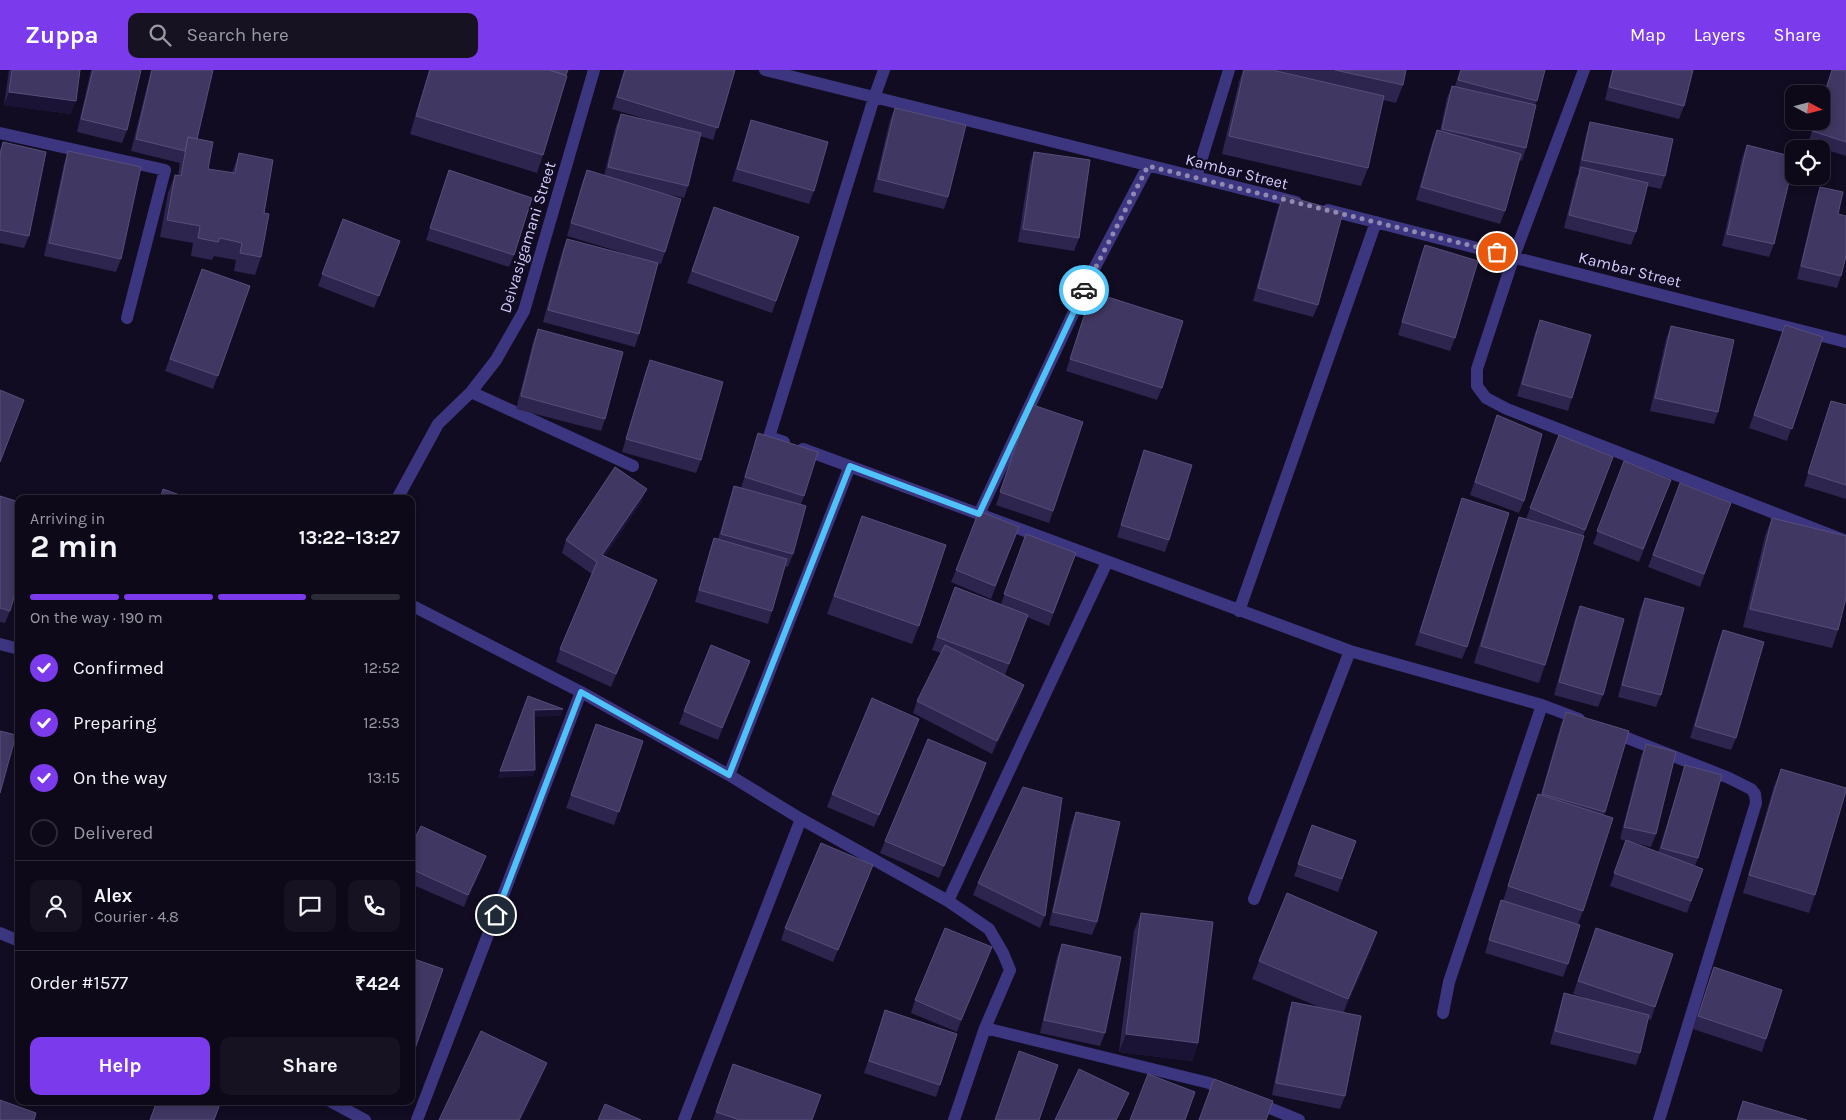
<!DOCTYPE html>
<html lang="en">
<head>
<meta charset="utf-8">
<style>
  :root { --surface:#0d0919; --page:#161222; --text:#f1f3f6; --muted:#9a9aa2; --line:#2d2a38; --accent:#7c3aed }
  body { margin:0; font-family:Karla,sans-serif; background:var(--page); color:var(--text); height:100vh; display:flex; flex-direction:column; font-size:19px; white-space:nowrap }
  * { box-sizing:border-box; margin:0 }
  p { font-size:16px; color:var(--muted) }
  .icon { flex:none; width:28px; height:28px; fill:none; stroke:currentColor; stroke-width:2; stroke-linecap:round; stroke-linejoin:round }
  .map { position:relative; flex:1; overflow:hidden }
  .side { position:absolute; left:15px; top:425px; width:400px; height:610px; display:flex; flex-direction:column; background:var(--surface); border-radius:10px; box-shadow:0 2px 8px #0003,0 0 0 1px var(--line) }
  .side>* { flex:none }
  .needle { width:32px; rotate:97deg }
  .tools { position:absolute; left:1785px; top:15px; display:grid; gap:10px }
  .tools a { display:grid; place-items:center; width:45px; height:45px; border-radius:10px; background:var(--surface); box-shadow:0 2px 8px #0003,0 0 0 1px var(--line); font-size:25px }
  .pin { position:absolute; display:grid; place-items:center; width:42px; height:42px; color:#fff; margin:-21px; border:2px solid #fff; border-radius:50%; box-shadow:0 1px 5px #0007 }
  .courier { position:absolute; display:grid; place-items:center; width:50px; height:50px; margin:-25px; border:4px solid #4fc3f7; border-radius:50%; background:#fff; color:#222; box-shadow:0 1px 6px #0007 }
  .overview em { font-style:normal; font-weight:700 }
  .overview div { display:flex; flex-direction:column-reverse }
  .overview { display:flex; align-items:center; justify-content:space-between; height:85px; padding:0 15px }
  h1 { font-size:32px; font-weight:700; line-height:38px }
  .bar { display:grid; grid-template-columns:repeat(4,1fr); gap:8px 5px; align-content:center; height:60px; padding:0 15px }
  .bar i { height:6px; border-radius:4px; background:var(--line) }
  .bar .selected { background:var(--accent) }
  .bar p { grid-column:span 4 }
  .line { display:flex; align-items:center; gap:12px; padding:0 15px; border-top:1px solid var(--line) }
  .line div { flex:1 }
  .round { display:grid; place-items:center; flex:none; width:52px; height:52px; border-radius:10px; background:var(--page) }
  ol { padding:0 15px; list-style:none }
  li { display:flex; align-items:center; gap:15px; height:55px }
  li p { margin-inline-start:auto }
  li .icon { padding:5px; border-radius:50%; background:var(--accent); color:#fff; stroke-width:4 }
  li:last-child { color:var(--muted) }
  li i { width:28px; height:28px; border:2px solid var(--line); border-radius:50% }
  .cta { display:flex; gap:10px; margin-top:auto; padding:10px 15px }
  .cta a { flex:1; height:58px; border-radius:10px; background:var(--accent); color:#fff; font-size:20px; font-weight:700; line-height:58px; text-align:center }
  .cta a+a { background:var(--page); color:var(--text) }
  header { display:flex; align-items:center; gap:30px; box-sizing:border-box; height:70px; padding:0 25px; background:var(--accent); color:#fff }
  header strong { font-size:24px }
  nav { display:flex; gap:28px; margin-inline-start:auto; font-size:18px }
  .search { width:350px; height:45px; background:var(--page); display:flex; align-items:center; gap:12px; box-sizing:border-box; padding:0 18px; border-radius:10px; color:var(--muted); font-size:19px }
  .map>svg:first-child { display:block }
</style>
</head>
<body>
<header>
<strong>Zuppa</strong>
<div class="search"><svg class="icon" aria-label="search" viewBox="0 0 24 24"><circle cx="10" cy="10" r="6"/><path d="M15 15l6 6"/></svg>Search here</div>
<nav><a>Map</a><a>Layers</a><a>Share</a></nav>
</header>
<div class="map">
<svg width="1846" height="1050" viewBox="0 0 1846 1050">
  <rect width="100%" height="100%" fill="#110c21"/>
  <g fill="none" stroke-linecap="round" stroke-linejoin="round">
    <path stroke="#3c3681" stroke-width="12" d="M 765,0 L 1296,132
      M 1584,0 L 1514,186 L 1477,299 L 1477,316 L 1486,328 L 1507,339 L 1846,471
      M 0,63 L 165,100 L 127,248
      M 1196,107 L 1229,0
      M 1328,140 L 1846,272
      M 471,322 L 633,396
      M 784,372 L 769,367 L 874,28 L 884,0
      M 803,379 L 1350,581 L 1542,635 L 1579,649
      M 397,429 L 438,354 L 471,322 L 496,290 L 524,241 L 594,0
      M 979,444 L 1095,197 L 1148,96
      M 411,535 L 581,622 L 729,705
      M 1239,541 L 1376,152
      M 0,574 L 19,579
      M 1612,662 L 1729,708 L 1751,719 L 1755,724 L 1756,733 L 1659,1050
      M 801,749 L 948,831 L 989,859 L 1003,883 L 1010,900 L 985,958 L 954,1050
      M 1254,829 L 1350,581
      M 948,831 L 1107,492
      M 0,863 L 19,871
      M 1443,943 L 1449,912 L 1542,635
      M 985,958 L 1209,1013 L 1228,1021
      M 330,1031 L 365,1050
      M 1255,1032 L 1299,1050
      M 417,1050 L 581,622
      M 684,1050 L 801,749 L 729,705 L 850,396"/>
  </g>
  <path fill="#2e254f" d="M 9,0 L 80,0 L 71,44 L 4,35 Z
    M 91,0 L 141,0 L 127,60 L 122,73 L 77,62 Z
    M 151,0 L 213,0 L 197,69 L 208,99 L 232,103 L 239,83 L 264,143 L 261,187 L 255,205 L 234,201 L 236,190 L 214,186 L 212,190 L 191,186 L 193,173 L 160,167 L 168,123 L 175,105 L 178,105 L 180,93 L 131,81 Z
    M 429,0 L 568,0 L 543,85 L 537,103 L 410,64 Z
    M 624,0 L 735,0 L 713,70 L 700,66 L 688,116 L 684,128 L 658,122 L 665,182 L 661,194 L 658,193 L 639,264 L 635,277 L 543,252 L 562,182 L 567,169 L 640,188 L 567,166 L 582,113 L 587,100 L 604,106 L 616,56 L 621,44 L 652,51 L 612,39 Z
    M 1243,0 L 1406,0 L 1403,15 L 1396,33 L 1383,30 L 1368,98 L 1361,116 L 1222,84 L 1239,12 Z
    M 1460,0 L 1545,0 L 1535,35 L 1526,78 L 1522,91 L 1519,90 L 1505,141 L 1500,154 L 1416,130 L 1432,73 L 1437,60 L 1440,61 L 1447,28 L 1452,16 L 1455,16 Z
    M 1612,0 L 1693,0 L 1684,36 L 1679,49 L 1605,30 Z
    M 1832,0 L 1846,0 L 1846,86 L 1808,74 L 1815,51 L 1821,51 L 1821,32 Z
    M 895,38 L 948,127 L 944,139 L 873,122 L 890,50 Z
    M 751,50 L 814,121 L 809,134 L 732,111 Z
    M 1590,52 L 1665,106 L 1661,119 L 1647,116 L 1636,162 L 1631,175 L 1564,158 L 1576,109 L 1579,102 L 1578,102 L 1586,65 Z
    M 3,72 L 29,166 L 24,178 L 0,173 L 0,80 Z
    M 1747,75 L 1774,174 L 1769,187 L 1722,176 L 1742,88 Z
    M 68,81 L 121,189 L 116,202 L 44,186 L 64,94 Z
    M 1034,82 L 1079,168 L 1074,181 L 1018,172 L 1030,94 Z
    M 449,100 L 514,185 L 509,197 L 426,170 Z
    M 1820,117 L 1841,206 L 1837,218 L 1797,209 L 1816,129 Z
    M 1283,125 L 1318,235 L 1313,247 L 1253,231 L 1278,138 Z
    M 714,137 L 799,167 L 772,243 L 687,213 Z
    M 343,149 L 400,171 L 374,238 L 318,216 Z
    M 1425,175 L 1455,268 L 1450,281 L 1398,265 L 1420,188 Z
    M 202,199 L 250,216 L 213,319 L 165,301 Z
    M 1092,222 L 1162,318 L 1157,330 L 1066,301 Z
    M 1540,250 L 1572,328 L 1568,341 L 1517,326 L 1535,263 Z
    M 1785,255 L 1823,267 L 1787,371 L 1749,358 Z
    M 1671,256 L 1718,342 L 1714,354 L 1650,341 L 1666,269 Z
    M 538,259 L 605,349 L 601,361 L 516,339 L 533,272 Z
    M 650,290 L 701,390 L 696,403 L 622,382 L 645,303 Z
    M 1831,331 L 1846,335 L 1846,429 L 1804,416 Z
    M 1030,334 L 1053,441 L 1049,453 L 996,435 Z
    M 1497,345 L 1524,431 L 1519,443 L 1470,425 Z
    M 758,363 L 804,426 L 801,434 L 793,484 L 788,497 L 785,496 L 772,541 L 768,554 L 695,532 L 710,480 L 714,468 L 718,469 L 730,428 L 734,416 L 741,418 Z
    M 1144,380 L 1169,470 L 1165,482 L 1117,467 Z
    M 1613,387 L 1583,466 L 1545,595 L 1539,613 L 1474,593 L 1513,465 L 1519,447 L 1526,449 L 1530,438 Z
    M 1624,391 L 1671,410 L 1639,492 L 1593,474 Z
    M 1680,413 L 1731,433 L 1700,517 L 1648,497 Z
    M 0,426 L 10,541 L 5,553 L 0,552 Z
    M 1462,428 L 1467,577 L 1462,589 L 1415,575 Z
    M 642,431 L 605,486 L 652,523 L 611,617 L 556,592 L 560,579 L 592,504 L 562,483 L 566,470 Z
    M 862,446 L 919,556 L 912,574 L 827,544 Z
    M 1772,448 L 1838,560 L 1832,578 L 1743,557 L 1765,466 Z
    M 1019,457 L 991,529 L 951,512 L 956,500 Z
    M 1026,464 L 1076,483 L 1049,556 L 1027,547 L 1005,605 L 1024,615 L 1020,628 L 992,684 L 913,643 L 917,631 L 941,583 L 932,580 L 955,517 L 1001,534 Z
    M 1645,528 L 1661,625 L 1656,637 L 1618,627 L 1640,540 Z
    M 1580,536 L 1603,625 L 1598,637 L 1554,625 L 1575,549 Z
    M 1723,560 L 1736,668 L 1731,680 L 1690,668 L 1718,573 Z
    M 746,604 L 718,670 L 679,654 L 684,641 Z
    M 1566,642 L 1629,661 L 1604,745 L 1583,841 L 1578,854 L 1568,894 L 1563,907 L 1485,883 L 1497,843 L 1501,830 L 1503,831 L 1532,741 L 1538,724 L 1541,724 L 1561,654 Z
    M 596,654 L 643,671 L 614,755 L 566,738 Z
    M 915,661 L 874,757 L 827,737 L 832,724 Z
    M 1646,674 L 1656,764 L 1651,777 L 1627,771 L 1658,783 L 1681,708 L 1685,695 L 1698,788 L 1695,796 L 1703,799 L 1687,843 L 1610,816 L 1626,771 L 1620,769 L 1641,686 Z
    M 1781,699 L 1815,825 L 1809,843 L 1743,823 L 1774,716 Z
    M 982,706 L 939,808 L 880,783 L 885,771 Z
    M 1076,742 L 1097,852 L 1092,865 L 1049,855 L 1071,755 Z
    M 1312,755 L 1356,771 L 1338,822 L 1294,806 Z
    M 411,776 L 482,798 L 464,837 L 411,814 Z
    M 868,808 L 833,892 L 781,870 L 785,858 Z
    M 978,813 L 1045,846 L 1040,858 L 973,825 Z
    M 1141,843 L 1198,973 L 1192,991 L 1119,982 L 1134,861 Z
    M 1596,858 L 1655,937 L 1651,950 L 1648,949 L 1640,983 L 1636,995 L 1550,974 L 1560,936 L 1564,923 L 1595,931 L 1573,924 Z
    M 1377,862 L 1371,880 L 1344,942 L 1345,1026 L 1340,1039 L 1272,1025 L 1288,944 L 1292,932 L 1319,937 L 1252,909 L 1259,891 Z
    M 1062,874 L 1105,963 L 1100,976 L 1040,963 L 1057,887 Z
    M 987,890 L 957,962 L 911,943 L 915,930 Z
    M 1714,897 L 1766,969 L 1762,982 L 1693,959 Z
    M 881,953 L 940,1015 L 936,1027 L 864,1003 Z
    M 733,994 L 812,1050 L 713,1050 Z"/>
  <path fill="#1b1335" d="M 9,22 L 76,31 L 71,44 L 4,35 Z
    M 647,419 L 642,431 L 597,498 L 602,485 Z
    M 657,510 L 652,523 L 611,617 L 616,604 Z
    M 750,591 L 746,604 L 718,670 L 722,658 Z
    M 1024,615 L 1020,628 L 992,684 L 997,671 Z
    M 563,639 L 561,646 L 532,647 L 534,640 Z
    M 919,649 L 915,661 L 874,757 Z
    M 986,693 L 982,706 L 939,808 L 944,796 Z
    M 535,700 L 533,706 L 497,708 L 500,701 Z
    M 486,786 L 482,798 L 464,837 L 468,825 Z
    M 1377,862 L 1371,880 L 1342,947 L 1348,929 Z
    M 992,877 L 987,890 L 957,962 L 961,950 Z
    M 1126,964 L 1198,973 L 1192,991 L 1119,982 Z
    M 547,993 L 540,1011 L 521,1050 L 519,1050 Z
    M 1129,1023 L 1124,1036 L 1117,1050 L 1116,1050 Z"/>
  <path fill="#403762" stroke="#574e7b" d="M 12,0 L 80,0 L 76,31 L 9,22 Z
    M 93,0 L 141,0 L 127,60 L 81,49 Z
    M 152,0 L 213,0 L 197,69 L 188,67 L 185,81 L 136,69 Z
    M 430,0 L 549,0 L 567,6 L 543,85 L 416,46 Z
    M 549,0 L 568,0 L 566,5 Z
    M 625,0 L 735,0 L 718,58 L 617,27 Z
    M 1244,0 L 1272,0 L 1384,26 L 1368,98 L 1229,66 Z
    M 1335,0 L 1406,0 L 1403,15 Z
    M 1461,0 L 1545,0 L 1537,31 L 1458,10 Z
    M 1613,0 L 1693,0 L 1684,36 L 1609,17 Z
    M 1832,0 L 1846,0 L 1846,72 L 1812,61 L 1816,51 L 1821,51 L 1821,34 Z
    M 1452,16 L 1536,35 L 1526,78 L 1442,59 Z
    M 895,38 L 966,55 L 948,127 L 878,109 Z
    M 621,44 L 701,63 L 688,116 L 608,97 Z
    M 751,50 L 828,72 L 814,121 L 737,99 Z
    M 1590,52 L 1673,69 L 1665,106 L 1582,90 Z
    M 1437,60 L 1521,84 L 1505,141 L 1421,117 Z
    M 188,67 L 213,72 L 208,99 L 235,103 L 239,83 L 273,90 L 264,143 L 269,144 L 261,187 L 240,183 L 242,173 L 220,168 L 218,172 L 198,168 L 200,156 L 167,150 L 175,105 L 181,106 Z
    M 3,72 L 46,82 L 29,166 L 0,160 L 0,85 Z
    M 1747,75 L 1794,87 L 1794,91 L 1774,174 L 1727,164 Z
    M 68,81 L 141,97 L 121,189 L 49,173 Z
    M 1034,82 L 1090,90 L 1079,168 L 1023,159 Z
    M 1581,97 L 1648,113 L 1636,162 L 1569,145 Z
    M 449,100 L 532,128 L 514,185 L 430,158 Z
    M 587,100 L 681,129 L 665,182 L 571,153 Z
    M 1820,117 L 1843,122 L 1838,144 L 1846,146 L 1846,186 L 1841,206 L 1801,196 Z
    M 1283,125 L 1343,142 L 1318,235 L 1258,218 Z
    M 714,137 L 799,167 L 776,231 L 692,201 Z
    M 343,149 L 400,171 L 379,226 L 322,204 Z
    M 567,169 L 658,193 L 639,264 L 548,240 Z
    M 1425,175 L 1478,191 L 1455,268 L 1402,252 Z
    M 202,199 L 250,216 L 218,306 L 170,289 Z
    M 1092,222 L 1183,251 L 1162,318 L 1070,289 Z
    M 1540,250 L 1591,265 L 1572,328 L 1522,314 Z
    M 1785,255 L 1823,267 L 1792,359 L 1754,345 Z
    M 1671,256 L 1734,270 L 1718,342 L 1655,328 Z
    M 538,259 L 623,282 L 605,349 L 521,326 Z
    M 650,290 L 723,312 L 701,390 L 626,369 Z
    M 0,320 L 24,330 L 0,392 Z
    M 1831,331 L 1846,335 L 1846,415 L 1808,403 Z
    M 1030,334 L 1083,352 L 1053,441 L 1000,422 Z
    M 1497,345 L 1542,364 L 1524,431 L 1475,412 Z
    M 758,363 L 818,382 L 804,426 L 745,407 Z
    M 1559,365 L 1613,387 L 1585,460 L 1530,438 Z
    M 1144,380 L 1192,395 L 1169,470 L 1121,455 Z
    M 1624,391 L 1671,410 L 1643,479 L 1597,461 Z
    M 615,397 L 647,419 L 602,485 L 657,510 L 616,604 L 560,579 L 597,492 L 566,470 Z
    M 1680,413 L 1731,433 L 1704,504 L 1653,485 Z
    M 734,416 L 806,436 L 793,484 L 721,464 Z
    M 163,419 L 191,429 L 160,429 Z
    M 0,426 L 19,432 L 19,510 L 10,541 L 0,538 Z
    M 1462,428 L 1509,443 L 1467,577 L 1420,562 Z
    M 979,441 L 1019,457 L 995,516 L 956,500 Z
    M 862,446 L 946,475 L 919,556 L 834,526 Z
    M 1519,447 L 1584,466 L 1545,595 L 1481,576 Z
    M 1772,448 L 1846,466 L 1846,528 L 1838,560 L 1750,539 Z
    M 1026,464 L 1076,483 L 1053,543 L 1004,524 Z
    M 714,468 L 787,489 L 772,541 L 699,520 Z
    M 955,517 L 1028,545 L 1009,594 L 937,567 Z
    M 1645,528 L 1684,538 L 1661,625 L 1622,615 Z
    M 1580,536 L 1624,549 L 1603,625 L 1559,612 Z
    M 1723,560 L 1764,572 L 1736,668 L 1695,656 Z
    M 711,575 L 750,591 L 722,658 L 684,641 Z
    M 945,575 L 1024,615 L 997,671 L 917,631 Z
    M 528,626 L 563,639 L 534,640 L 535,700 L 500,701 Z
    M 872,628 L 919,649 L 879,745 L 832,724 Z
    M 1566,642 L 1629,661 L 1605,742 L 1542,724 Z
    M 596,654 L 643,671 L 619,742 L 571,725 Z
    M 0,661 L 16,665 L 0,723 Z
    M 928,669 L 986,693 L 944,796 L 885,771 Z
    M 1646,674 L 1676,682 L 1656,764 L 1624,757 Z
    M 1685,695 L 1722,705 L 1698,788 L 1661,778 Z
    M 1781,699 L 1846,718 L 1846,721 L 1815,825 L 1749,805 Z
    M 1023,717 L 1062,728 L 1045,846 L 978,813 Z
    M 1538,724 L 1613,748 L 1583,841 L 1508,816 Z
    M 1076,742 L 1120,752 L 1097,852 L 1053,842 Z
    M 1312,755 L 1356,771 L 1342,809 L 1298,794 Z
    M 421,756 L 486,786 L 468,825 L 411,799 L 411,776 Z
    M 1626,770 L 1703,799 L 1691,831 L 1614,803 Z
    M 821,773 L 873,795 L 838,880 L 785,858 Z
    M 1287,823 L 1377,862 L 1348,929 L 1259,891 Z
    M 1501,830 L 1580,855 L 1568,894 L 1489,870 Z
    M 1141,843 L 1213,852 L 1198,973 L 1126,964 Z
    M 945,858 L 992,877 L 961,950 L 915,930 Z
    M 1596,858 L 1673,884 L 1655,937 L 1578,911 Z
    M 1062,874 L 1121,887 L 1105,963 L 1044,950 Z
    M 411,888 L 443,899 L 411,990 Z
    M 1714,897 L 1782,920 L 1766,969 L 1698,946 Z
    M 1564,923 L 1649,945 L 1640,983 L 1555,961 Z
    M 1292,932 L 1361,946 L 1345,1026 L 1276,1013 Z
    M 885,940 L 957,964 L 940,1015 L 869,991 Z
    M 481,961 L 547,993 L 519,1050 L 439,1050 Z
    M 1019,981 L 1058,995 L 1039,1050 L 995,1050 Z
    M 733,994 L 821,1025 L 812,1050 L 740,1050 L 716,1042 Z
    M 1079,999 L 1129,1023 L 1116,1050 L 1055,1050 Z
    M 1148,1004 L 1195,1022 L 1185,1050 L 1130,1050 Z
    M 1214,1009 L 1273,1031 L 1266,1050 L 1199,1050 Z
    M 0,1030 L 36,1043 L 34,1050 L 0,1050 Z
    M 157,1031 L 221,1031 L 214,1050 L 150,1050 Z
    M 1743,1031 L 1807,1050 L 1737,1050 Z
    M 605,1034 L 641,1050 L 598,1050 Z"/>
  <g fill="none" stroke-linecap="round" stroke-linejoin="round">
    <path stroke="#9089b1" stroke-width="5" stroke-dasharray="0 9" d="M 1084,220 L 1148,96 L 1497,182"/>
    <path stroke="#4fc3f7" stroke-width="6" d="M 496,845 L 581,622 L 729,705 L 850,396 L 979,444 L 1084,220"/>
  </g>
  <g text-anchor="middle" stroke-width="4" stroke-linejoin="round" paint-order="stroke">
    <g font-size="16" fill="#d4ccff" stroke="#110c21">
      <text transform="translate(1237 101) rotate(14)" y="6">Kambar Street</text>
      <text transform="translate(527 167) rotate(-73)" y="6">Deivasigamani Street</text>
      <text transform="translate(1630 199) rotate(14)" y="6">Kambar Street</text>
    </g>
  </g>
</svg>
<div class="tools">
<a><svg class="needle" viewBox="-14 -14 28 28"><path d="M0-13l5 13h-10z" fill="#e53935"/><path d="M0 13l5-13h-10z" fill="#9a9aa2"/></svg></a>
<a><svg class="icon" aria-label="locate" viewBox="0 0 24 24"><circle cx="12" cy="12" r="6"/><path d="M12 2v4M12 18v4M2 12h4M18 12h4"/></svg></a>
</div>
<div class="pin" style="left:1497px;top:182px;background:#ea580c"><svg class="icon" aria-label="bag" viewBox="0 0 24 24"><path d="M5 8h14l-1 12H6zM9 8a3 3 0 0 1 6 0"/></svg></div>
<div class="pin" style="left:496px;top:845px;background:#1f2937"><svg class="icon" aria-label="home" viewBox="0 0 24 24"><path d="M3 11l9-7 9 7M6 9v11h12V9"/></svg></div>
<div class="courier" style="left:1084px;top:220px"><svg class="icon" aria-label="car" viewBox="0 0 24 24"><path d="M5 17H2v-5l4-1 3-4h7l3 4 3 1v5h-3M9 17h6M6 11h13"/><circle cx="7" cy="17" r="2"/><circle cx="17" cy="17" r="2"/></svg></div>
<section class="side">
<div class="overview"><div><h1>2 min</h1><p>Arriving in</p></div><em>13:22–13:27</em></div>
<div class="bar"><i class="selected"></i><i class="selected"></i><i class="selected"></i><i></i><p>On the way · 190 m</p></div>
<ol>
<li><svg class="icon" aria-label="check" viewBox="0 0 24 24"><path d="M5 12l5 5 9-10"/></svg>Confirmed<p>12:52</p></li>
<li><svg class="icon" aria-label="check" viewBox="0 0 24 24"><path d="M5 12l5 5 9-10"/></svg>Preparing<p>12:53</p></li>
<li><svg class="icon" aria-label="check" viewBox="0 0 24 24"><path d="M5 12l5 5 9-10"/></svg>On the way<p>13:15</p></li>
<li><i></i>Delivered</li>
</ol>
<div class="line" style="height:90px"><a class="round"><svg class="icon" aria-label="person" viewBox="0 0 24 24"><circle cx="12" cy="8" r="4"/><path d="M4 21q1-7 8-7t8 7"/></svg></a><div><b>Alex</b><p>Courier · 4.8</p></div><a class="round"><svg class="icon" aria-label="chat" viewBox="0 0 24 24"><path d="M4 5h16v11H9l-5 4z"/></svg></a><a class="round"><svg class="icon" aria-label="phone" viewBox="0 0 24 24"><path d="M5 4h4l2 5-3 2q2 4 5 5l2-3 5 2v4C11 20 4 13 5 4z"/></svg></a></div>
<div class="line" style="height:65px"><div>Order #1577</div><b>₹424</b></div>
<div class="cta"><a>Help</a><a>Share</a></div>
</section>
</div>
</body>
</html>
